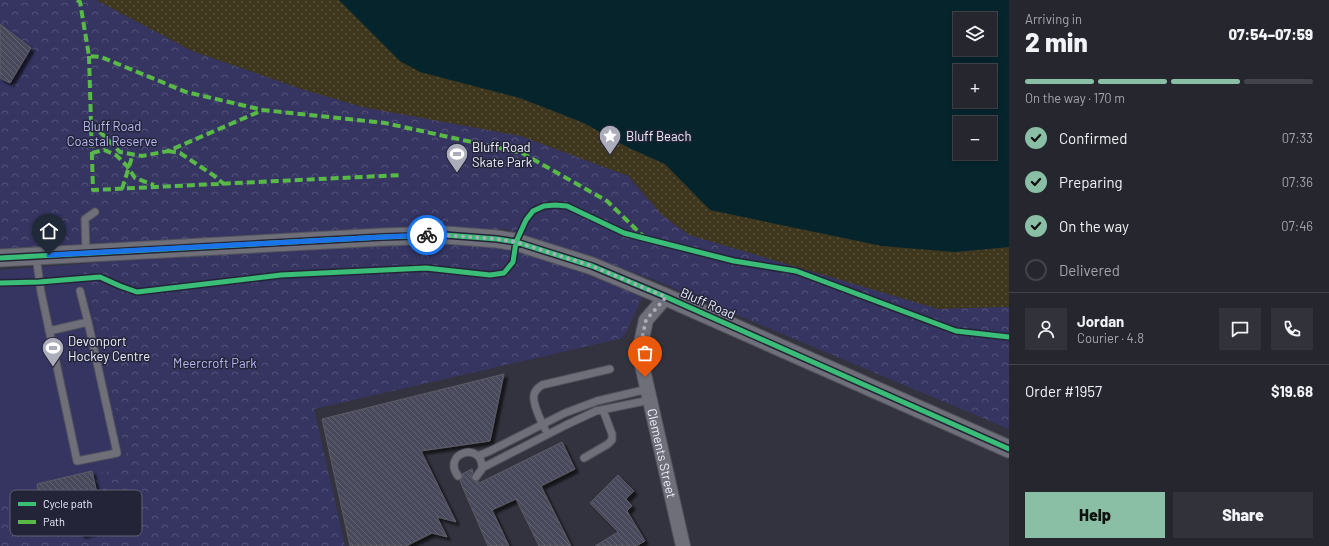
<!DOCTYPE html>
<html lang="en">
<head>
<meta charset="utf-8">
<style>
  :root { --surface:#26262f; --page:#32323b; --text:#f1f3f6; --muted:#a4a5aa; --line:#42434b; --accent:#8abfa5 }
  body { margin:0; font-family:Barlow,sans-serif; background:var(--page); color:var(--text); height:100vh; display:flex; flex-direction:column; font-size:15px; white-space:nowrap }
  * { box-sizing:border-box; margin:0 }
  p { font-size:13px; color:var(--muted) }
  .icon { flex:none; width:22px; height:22px; fill:none; stroke:currentColor; stroke-width:2; stroke-linecap:round; stroke-linejoin:round }
  .map { position:relative; flex:1; overflow:hidden }
  .sheet { display:flex; flex-direction:column; background:var(--surface); width:320px }
  .sheet>* { flex:none }
  .tools { position:absolute; left:953px; top:12px; display:grid; gap:8px }
  .tools a { display:grid; place-items:center; width:44px; height:44px; border-radius:0px; background:var(--surface); box-shadow:0 2px 6px #0003,0 0 0 1px var(--line); font-size:20px }
  .pin { position:absolute; display:grid; place-items:center; width:34px; height:34px; color:#fff; margin:-41px -17px; border-radius:50% 50% 50% 0; rotate:-45deg; box-shadow:0 0 4px #0007 }
  .pin .icon { rotate:45deg }
  .courier { position:absolute; display:grid; place-items:center; width:40px; height:40px; margin:-20px; border:3px solid #1a73e8; border-radius:50%; background:#fff; color:#222; box-shadow:0 1px 5px #0007 }
  .overview em { font-style:normal; font-weight:800 }
  .overview div { display:flex; flex-direction:column-reverse }
  .overview { display:flex; align-items:center; justify-content:space-between; height:68px; padding:0 16px }
  h1 { font-size:26px; font-weight:800; line-height:30px }
  .bar { display:grid; grid-template-columns:repeat(4,1fr); gap:6px 4px; align-content:center; height:48px; padding:0 16px }
  .bar i { height:5px; border-radius:3px; background:var(--line) }
  .bar .selected { background:var(--accent) }
  .bar p { grid-column:span 4 }
  .line { display:flex; align-items:center; gap:10px; padding:0 16px; border-top:1px solid var(--line) }
  .line div { flex:1 }
  .round { display:grid; place-items:center; flex:none; width:42px; height:42px; border-radius:0px; background:var(--page) }
  ol { padding:0 16px; list-style:none }
  li { display:flex; align-items:center; gap:12px; height:44px }
  li p { margin-inline-start:auto }
  li .icon { padding:4px; border-radius:50%; background:var(--accent); color:#111; stroke-width:4 }
  li:last-child { color:var(--muted) }
  li i { width:22px; height:22px; border:2px solid var(--line); border-radius:50% }
  .primary-button { display:flex; gap:8px; margin-top:auto; padding:8px 16px }
  .primary-button a { flex:1; height:46px; border-radius:0px; background:var(--accent); color:#111; font-size:16px; font-weight:800; line-height:46px; text-align:center }
  .primary-button a+a { background:var(--page); color:var(--text) }
  main { display:flex; flex:1; min-height:0 }
  .map>svg:first-child { display:block }
</style>
</head>
<body>
<main>
<div class="map">
<svg width="1009" height="546" viewBox="0 0 1009 546">
  <defs>
    <pattern id="sand-dots" width="8" height="8" patternUnits="userSpaceOnUse"><rect width="8" height="8" fill="#3e371d"/><path d="M2 2h.1M6 6h.1" fill="none" stroke="#5a543f" stroke-width="1.8" stroke-linecap="round"/></pattern>
    <pattern id="park-crowns" width="20" height="18" patternUnits="userSpaceOnUse"><rect width="20" height="18" fill="#363562"/><path d="M2 6a3 3 0 1 1 6 0M12 15a3 3 0 1 1 6 0" fill="none" stroke="#535379"/></pattern>
    <pattern id="building-back-hatch" width="6" height="6" patternUnits="userSpaceOnUse"><rect width="6" height="6" fill="#4a4a5b"/><path d="M-1 5l2 2M0 0l6 6M5-1l2 2" fill="none" stroke="#646473"/></pattern>
    <filter id="shadow"><feDropShadow dx="3.5" dy="3.5" stdDeviation="1" flood-color="#0009"/></filter>
  </defs>
  <rect width="100%" height="100%" fill="#33333f"/>
  <path fill="#363562" d="M 81,264 L 129,467 L 0,498 L 0,270 Z"/>
  <path fill="url(#sand-dots)" d="M 96,0 L 339,0 L 400,61 L 520,98 L 584,123 L 627,147 L 665,164 L 710,210 L 955,252 L 1009,247 L 1009,307 L 938,309 L 689,235 L 662,215 L 628,175 L 362,107 L 301,89 L 192,51 Z"/>
  <path fill="url(#park-crowns)" d="M 0,0 L 96,0 L 192,51 L 301,89 L 362,107 L 521,136 L 628,176 L 662,215 L 689,235 L 938,309 L 1009,307 L 1009,429 L 652,279 L 506,229 L 0,249 L 0,78 L 10,83 L 31,48 L 0,24 Z
    M 494,240 L 643,296 L 623,338 L 314,409 L 345,546 L 0,546 L 0,498 L 129,466 L 81,264 L 114,261 Z"/>
  <path fill="#05242c" fill-rule="evenodd" d="M 339,0 L 1009,0 L 1009,247 L 955,252 L 882,246 L 710,210 L 665,164 L 627,147 L 584,123 L 520,98 L 420,72 L 400,61 ZM 960,19 L 990,19 L 990,49 L 960,49 ZM 960,71 L 990,71 L 990,101 L 960,101 ZM 960,123 L 990,123 L 990,153 L 960,153 Z"/>
  <path fill="url(#building-back-hatch)" stroke="#5c5c67" filter="url(#shadow)" d="M 0,24 L 31,48 L 10,83 L 0,78 Z
    M 504,374 L 490,441 L 421,451 L 456,522 L 437,517 L 447,537 L 432,533 L 406,546 L 350,546 L 322,419 Z
    M 562,442 L 575,469 L 541,486 L 571,546 L 539,546 L 516,499 L 492,510 L 509,546 L 488,546 L 460,481 L 463,477 L 462,474 L 472,469 L 473,472 L 471,476 L 472,479 L 475,482 L 478,481 L 479,483 Z
    M 92,471 L 105,529 L 81,535 L 79,524 L 47,532 L 37,484 Z
    M 618,475 L 634,491 L 626,499 L 632,506 L 627,511 L 645,541 L 636,546 L 595,546 L 618,532 L 590,503 Z"/>
  <g fill="none" stroke-linecap="round" stroke-linejoin="round">
    <g stroke="#52525d" stroke-width="9">
      <path id="service" d="M 86,253 L 85,219 L 95,212
        M 36,256 L 41,292 L 77,461 L 117,453 L 88,322 L 49,331
        M 80,291 L 88,322
        M 545,429 C 541,421 532,403 534,395 C 535,390 538,388 542,385 L 610,369
        M 478,456 L 490,451 L 565,413 L 597,401 L 648,389
        M 584,458 L 608,444 L 612,440 L 612,434 L 603,410
        M 482,468 L 566,425 L 596,411 L 650,400
        M 458,476 C 441,453 483,440 482,469 L 476,477"/>
    </g>
    <g stroke="#52525d" stroke-width="16">
      <g id="minor">
        <path id="s1" d="M 666,297 L 646,320 L 639,352 L 683,546"/>
      </g>
    </g>
    <g stroke="#52525d" stroke-width="19">
      <path id="tertiary" d="M 0,258 L 383,237 L 445,235 L 497,239 L 516,242 L 592,266 L 666,297 L 1009,449"/>
    </g>
    <use href="#service" stroke="#6f6f79" stroke-width="7"/>
    <use href="#minor" stroke="#6f6f79" stroke-width="14"/>
    <use href="#tertiary" stroke="#6f6f79" stroke-width="17"/>
    <path stroke="#58b947" stroke-width="4" stroke-dasharray="8 4" stroke-linecap="butt" d="M 77,0 L 80,2 L 89,56 L 101,57 L 186,92 L 263,110 L 385,123 L 522,153 L 607,201 L 643,236
      M 89,56 L 93,190 L 402,175
      M 91,123 L 120,152 L 142,156 L 168,151 L 263,110
      M 168,151 L 180,153 L 213,175 L 224,184
      M 92,153 L 104,150 L 116,155 L 127,166 L 135,178 L 154,185
      M 122,189 L 133,154"/>
    <g stroke="#242439" stroke-width="8">
      <path id="cycleway" d="M 0,258 L 383,237 L 445,235 L 497,239 L 516,242 L 592,266 L 666,297 L 1009,449
        M 0,283 L 39,282 L 100,277 L 120,286 L 137,292 L 281,275 L 426,268 L 490,275 L 504,273 L 513,262 L 516,242 L 526,220 L 533,211 L 544,206 L 555,205 L 567,206 L 624,233 L 643,238 L 734,261 L 796,271 L 956,331 L 1009,337"/>
    </g>
    <use href="#cycleway" stroke="#3abd76" stroke-width="5"/>
  </g>
  <g fill="none" stroke-linecap="round" stroke-linejoin="round">
    <path stroke="#acadba" stroke-width="4" stroke-dasharray="0 7.2" d="M 427,235 L 458,236 L 497,239 L 516,242 L 592,266 L 666,297 L 646,320 L 639,352 L 645,377"/>
    <path stroke="#1a73e8" stroke-width="5" d="M 49,255 L 383,237 L 427,235"/>
  </g>
  <defs>
    <g id="sight-pin" transform="scale(1.15)"><path d="M0 17L-7.5 6A9.5 9.5 0 1 1 7.5 6Z" fill="#acadba" stroke="#242439"/><path d="M0-6L1.8-2.2L6-1.7L2.9 1.2L3.7 5.4L0 3.3L-3.7 5.4L-2.9 1.2L-6-1.7L-1.8-2.2Z" fill="#fff"/></g>
    <g id="stadium-pin" transform="scale(1.15)"><path d="M0 17L-7.5 6A9.5 9.5 0 1 1 7.5 6Z" fill="#acadba" stroke="#242439"/><path d="M0-5a6.5 5 0 1 0 0 10a6.5 5 0 1 0 0-10ZM-3.5-1.8h7v3.6h-7Z" fill="#fff"/></g>
  </defs>
  <g fill-rule="evenodd">
    <use href="#sight-pin" x="610" y="136"/>
    <use href="#stadium-pin" x="457" y="154"/>
    <use href="#stadium-pin" x="53" y="348"/>
  </g>
  <g text-anchor="middle" stroke-width="3" stroke-linejoin="round" paint-order="stroke">
    <g font-size="13" fill="#b8baf6" stroke="#242439">
      <text x="112" y="131">Bluff Road<tspan x="112" dy="15">Coastal Reserve</tspan></text>
      <text x="215" y="368">Meercroft Park</text>
    </g>
    <g font-size="13" fill="#edeefc" stroke="#242439" text-anchor="start">
      <text x="626" y="141">Bluff Beach</text>
      <text x="472" y="152">Bluff Road<tspan x="472" dy="15">Skate Park</tspan></text>
      <text x="68" y="346">Devonport<tspan x="68" dy="15">Hockey Centre</tspan></text>
    </g>
    <g font-size="13" fill="#edeefc" stroke="#242439">
      <text transform="translate(708 303) rotate(24)" y="5">Bluff Road</text>
      <text dy="5" stroke="none"><textPath href="#s1" startOffset="167">Clements Street</textPath></text>
    </g>
  </g>
  <rect x="10" y="490" width="132" height="46" rx="6" fill="#242439" stroke="#606174" stroke-width="1"/>
  <rect x="18" y="502" width="18" height="4" fill="#3abd76"/>
  <rect x="18" y="520" width="18" height="4" fill="#58b947"/>
  <g font-size="11" fill="#edeefc">
    <text x="43" y="508">Cycle path</text>
    <text x="43" y="526">Path</text>
  </g>
</svg>
<div class="tools">
<a><svg class="icon" aria-label="layers" viewBox="0 0 24 24"><path d="M12 4l9 5-9 5-9-5zM3 14l9 5 9-5"/></svg></a>
<a>+</a>
<a>−</a>
</div>
<div class="pin" style="left:645px;top:377px;background:#ea580c"><svg class="icon" aria-label="bag" viewBox="0 0 24 24"><path d="M5 8h14l-1 12H6zM9 8a3 3 0 0 1 6 0"/></svg></div>
<div class="pin" style="left:49px;top:255px;background:#1f2937"><svg class="icon" aria-label="home" viewBox="0 0 24 24"><path d="M3 11l9-7 9 7M6 9v11h12V9"/></svg></div>
<div class="courier" style="left:427px;top:235px"><svg class="icon" aria-label="bike" viewBox="0 0 24 24"><circle cx="6" cy="16" r="4"/><circle cx="18" cy="16" r="4"/><path d="M6 16l4-8h5l3 8M10 8l3 8H6M13 5h3"/></svg></div>
</div>
<section class="sheet">
<div class="overview"><div><h1>2 min</h1><p>Arriving in</p></div><em>07:54–07:59</em></div>
<div class="bar"><i class="selected"></i><i class="selected"></i><i class="selected"></i><i></i><p>On the way · 170 m</p></div>
<ol>
<li><svg class="icon" aria-label="check" viewBox="0 0 24 24"><path d="M5 12l5 5 9-10"/></svg>Confirmed<p>07:33</p></li>
<li><svg class="icon" aria-label="check" viewBox="0 0 24 24"><path d="M5 12l5 5 9-10"/></svg>Preparing<p>07:36</p></li>
<li><svg class="icon" aria-label="check" viewBox="0 0 24 24"><path d="M5 12l5 5 9-10"/></svg>On the way<p>07:46</p></li>
<li><i></i>Delivered</li>
</ol>
<div class="line" style="height:72px"><a class="round"><svg class="icon" aria-label="person" viewBox="0 0 24 24"><circle cx="12" cy="8" r="4"/><path d="M4 21q1-7 8-7t8 7"/></svg></a><div><b>Jordan</b><p>Courier · 4.8</p></div><a class="round"><svg class="icon" aria-label="chat" viewBox="0 0 24 24"><path d="M4 5h16v11H9l-5 4z"/></svg></a><a class="round"><svg class="icon" aria-label="phone" viewBox="0 0 24 24"><path d="M5 4h4l2 5-3 2q2 4 5 5l2-3 5 2v4C11 20 4 13 5 4z"/></svg></a></div>
<div class="line" style="height:52px"><div>Order #1957</div><b>$19.68</b></div>
<div class="primary-button"><a>Help</a><a>Share</a></div>
</section>
</main>
</body>
</html>
